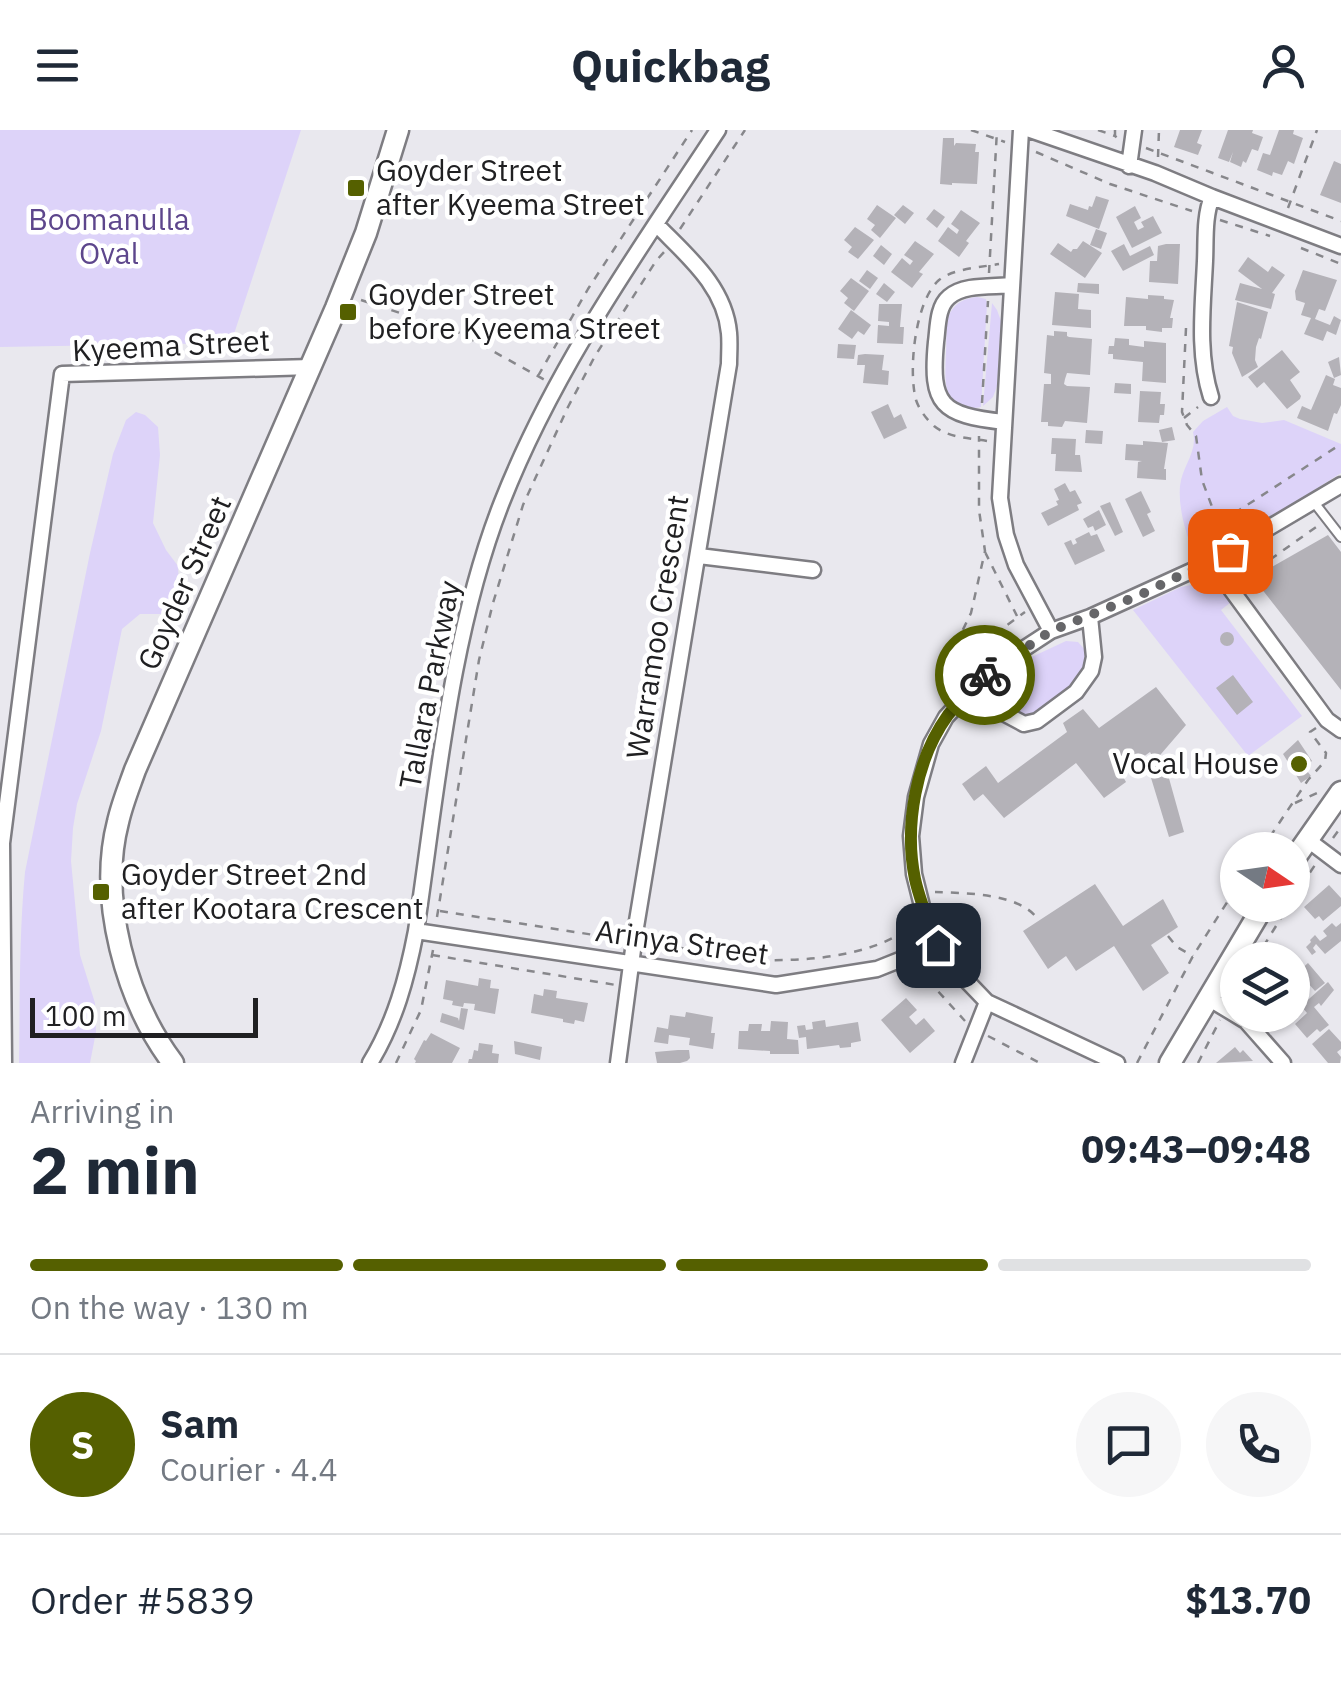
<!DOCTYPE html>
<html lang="en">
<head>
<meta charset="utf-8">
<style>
  :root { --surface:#fff; --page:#f6f6f7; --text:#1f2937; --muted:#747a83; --line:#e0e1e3; --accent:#556000 }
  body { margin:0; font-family:"IBM Plex Sans",sans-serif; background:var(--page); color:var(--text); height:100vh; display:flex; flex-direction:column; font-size:38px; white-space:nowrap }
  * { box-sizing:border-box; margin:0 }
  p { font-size:32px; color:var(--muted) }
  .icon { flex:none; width:55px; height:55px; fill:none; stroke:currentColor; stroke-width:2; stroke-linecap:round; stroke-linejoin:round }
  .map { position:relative; height:933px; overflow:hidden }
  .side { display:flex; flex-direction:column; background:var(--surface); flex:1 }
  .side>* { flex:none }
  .needle { width:65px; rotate:103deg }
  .fabs { position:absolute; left:1220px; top:702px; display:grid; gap:20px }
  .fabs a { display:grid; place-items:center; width:90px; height:90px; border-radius:50%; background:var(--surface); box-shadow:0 2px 8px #0004; font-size:50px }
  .scale { position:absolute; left:30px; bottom:25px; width:228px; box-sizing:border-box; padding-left:10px; border:5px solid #202022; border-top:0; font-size:28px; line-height:35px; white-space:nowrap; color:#202022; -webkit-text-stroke:8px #fff; paint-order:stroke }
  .pin { position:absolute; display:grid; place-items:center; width:85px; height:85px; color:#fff; margin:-42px; border-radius:20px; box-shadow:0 5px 15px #0006 }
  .courier { position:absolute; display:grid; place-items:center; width:100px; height:100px; margin:-50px; border:8px solid #556000; border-radius:50%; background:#fff; color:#222; box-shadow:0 2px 12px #0007 }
  .headline em { font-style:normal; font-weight:700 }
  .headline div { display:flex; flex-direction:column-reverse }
  .headline { display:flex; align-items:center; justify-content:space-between; height:170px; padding:0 30px }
  h1 { font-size:65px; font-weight:700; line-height:75px }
  .bar { display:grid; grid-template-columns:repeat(4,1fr); gap:15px 10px; align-content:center; height:120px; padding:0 30px }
  .bar i { height:12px; border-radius:8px; background:var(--line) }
  .bar .current { background:var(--accent) }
  .bar p { grid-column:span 4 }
  .line { display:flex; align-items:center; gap:25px; padding:0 30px; border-top:2px solid var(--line) }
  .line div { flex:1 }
  .round { display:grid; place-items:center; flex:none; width:105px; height:105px; border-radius:52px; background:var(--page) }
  header { display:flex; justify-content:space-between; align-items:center; height:130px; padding:0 30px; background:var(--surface); font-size:45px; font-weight:700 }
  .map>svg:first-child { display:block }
</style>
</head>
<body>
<header><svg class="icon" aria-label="menu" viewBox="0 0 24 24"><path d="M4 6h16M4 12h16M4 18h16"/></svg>Quickbag<svg class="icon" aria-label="person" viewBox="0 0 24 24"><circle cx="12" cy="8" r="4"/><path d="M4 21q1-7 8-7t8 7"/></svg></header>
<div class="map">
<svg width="1341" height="933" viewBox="0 0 1341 933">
  <rect width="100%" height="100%" fill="#e9e8ee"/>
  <path fill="#ddd3f9" d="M 0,0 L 301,0 L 231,213 L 0,217 Z
    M 977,167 L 986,169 L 987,174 L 981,277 C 941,286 945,249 946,223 C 947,210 945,194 950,183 C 956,172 966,168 977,167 Z
    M 992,173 L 997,180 L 1001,191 L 997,256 L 993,267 L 983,276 Z
    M 1227,277 L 1233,286 L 1240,289 L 1262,293 L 1284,290 L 1341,314 L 1341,343 L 1291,375 L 1195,428 C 1187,406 1178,380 1180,356 C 1182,336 1198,322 1193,302 L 1203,291 Z
    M 136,282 L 145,285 L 158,297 L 160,325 L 153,393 L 166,420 L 178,436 L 179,456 L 173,470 L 161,484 L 140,484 L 122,499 L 101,601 L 77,674 L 73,698 L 71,731 L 80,825 L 95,873 L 96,902 L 90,933 L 19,933 C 20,869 19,806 25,742 L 90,423 L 113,324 L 126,290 Z
    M 1201,453 L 1215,457 L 1231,472 L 1221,480 L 1302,586 L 1248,626 L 1133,480 L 1181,457 Z
    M 1066,511 L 1078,512 L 1086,521 L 1085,541 L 1079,553 L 1034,585 L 1015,584 L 1001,577 L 994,562 L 997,549 L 1021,532 Z"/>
  <path fill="#b4b2b8" d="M 1180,0 L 1202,0 L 1197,13 L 1202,15 L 1198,25 L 1174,17 Z
    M 1228,0 L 1253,0 L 1252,3 L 1263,7 L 1258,21 L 1252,19 L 1246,33 L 1243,31 L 1241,37 L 1230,32 L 1233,22 L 1229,32 L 1218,28 Z
    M 1279,0 L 1294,0 L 1293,4 L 1303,8 L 1294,34 L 1288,31 L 1282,45 L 1273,42 L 1272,46 L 1257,40 L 1263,23 L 1270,25 Z
    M 943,8 L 954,8 L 954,16 L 956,13 L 976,14 L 975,22 L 979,22 L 977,54 L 952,53 L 952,55 L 940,54 Z
    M 1334,31 L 1341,34 L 1341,73 L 1320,65 Z
    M 1096,66 L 1109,70 L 1099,99 L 1066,86 L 1070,74 L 1088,80 L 1089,76 L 1092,77 Z
    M 877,75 L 896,88 L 880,108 L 871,100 L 875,95 L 867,89 Z
    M 903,75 L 914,83 L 905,94 L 894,85 Z
    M 1135,76 L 1141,88 L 1134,92 L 1138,100 L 1144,97 L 1141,92 L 1153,86 L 1162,103 L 1132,118 L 1116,87 Z
    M 934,79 L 945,87 L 937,98 L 926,89 Z
    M 961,80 L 980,93 L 966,111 L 969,113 L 959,127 L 938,111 L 948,97 L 957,104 L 959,100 L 951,94 Z
    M 855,97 L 874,110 L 858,129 L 848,122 L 852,117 L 844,110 Z
    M 1096,99 L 1107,103 L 1101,119 L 1090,115 Z
    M 915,111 L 934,124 L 919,142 L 923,144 L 912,158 L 891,142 L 902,128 L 910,135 L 913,131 L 904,125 Z
    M 1083,111 L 1102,123 L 1085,148 L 1050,124 L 1058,113 L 1071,122 L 1073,119 L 1077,119 Z
    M 1124,114 L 1130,126 L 1150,116 L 1154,125 L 1123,141 L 1111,121 Z
    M 1166,114 L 1180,114 L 1178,154 L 1149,152 L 1150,131 L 1157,131 L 1158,116 Z
    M 881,115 L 892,124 L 884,135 L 873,126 Z
    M 1248,127 L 1268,142 L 1272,136 L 1285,145 L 1272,163 L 1275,164 L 1271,179 L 1235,170 L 1240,153 L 1262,159 L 1238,141 Z
    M 867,140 L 878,148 L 870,159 L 859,151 Z
    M 1303,140 L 1337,150 L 1325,181 L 1319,179 L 1315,189 L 1330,195 L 1334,186 L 1341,190 L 1336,205 L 1327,201 L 1323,211 L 1304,204 L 1311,188 L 1301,185 L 1305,173 L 1296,170 L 1295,161 Z
    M 851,148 L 869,161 L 854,181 L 844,173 L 848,168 L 840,161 Z
    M 884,153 L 895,162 L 887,172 L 876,164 Z
    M 1078,153 L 1099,154 L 1099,164 L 1077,162 Z
    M 1055,162 L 1079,164 L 1078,179 L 1091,180 L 1091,198 L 1052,195 Z
    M 1148,165 L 1164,166 L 1164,169 L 1174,170 L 1170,188 L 1173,188 L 1172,198 L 1162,198 L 1162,202 L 1146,200 L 1146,196 L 1124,196 L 1126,167 L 1148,169 Z
    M 1237,172 L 1268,182 L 1261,209 L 1259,208 L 1256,217 L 1255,230 L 1258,237 L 1242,247 L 1232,223 L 1233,217 L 1229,216 Z
    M 879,174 L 902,174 L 900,197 L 904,197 L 903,214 L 877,213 L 878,195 L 889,196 L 889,192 L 878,191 Z
    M 851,180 L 871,195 L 864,205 L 858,201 L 852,209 L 838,199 Z
    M 1054,201 L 1067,202 L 1067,206 L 1069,207 L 1092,209 L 1090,245 L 1067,243 L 1065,249 L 1064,254 L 1067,256 L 1090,257 L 1087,293 L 1065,291 L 1062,297 L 1048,296 L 1048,292 L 1041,292 L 1044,254 L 1051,254 L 1051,244 L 1044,243 L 1047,205 L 1054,206 Z
    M 1115,208 L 1129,209 L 1129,215 L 1144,217 L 1144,211 L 1166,213 L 1166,253 L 1142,251 L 1143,232 L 1113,229 L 1113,224 L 1108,224 L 1109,216 L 1114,216 Z
    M 838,214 L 856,215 L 854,229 L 837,228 Z
    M 1282,220 L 1300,242 L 1290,250 L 1301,266 L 1300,269 L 1287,279 L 1264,252 L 1257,258 L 1248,247 Z
    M 865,224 L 884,225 L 882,240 L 889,241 L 888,255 L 863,253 L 865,235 L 857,235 L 858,225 Z
    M 1339,227 L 1341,245 L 1334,248 L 1328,232 Z
    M 1326,245 L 1335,249 L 1333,255 L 1341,258 L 1341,275 L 1337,284 L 1334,283 L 1328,301 L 1297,288 L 1302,276 L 1311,280 Z
    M 1115,253 L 1131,254 L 1131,264 L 1114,263 Z
    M 1140,261 L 1161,262 L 1160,274 L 1165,274 L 1164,285 L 1160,285 L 1159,293 L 1138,292 Z
    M 888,274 L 894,288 L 901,284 L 907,298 L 884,309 L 871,282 Z
    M 1172,297 L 1175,310 L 1162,312 L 1159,300 Z
    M 1086,300 L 1103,301 L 1102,314 L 1085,313 Z
    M 1052,308 L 1076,309 L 1075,325 L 1080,325 L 1082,342 L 1055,341 L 1056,324 L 1051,324 Z
    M 1143,311 L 1168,313 L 1164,339 L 1166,339 L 1166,350 L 1137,348 L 1138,332 L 1142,331 L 1125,330 L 1126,314 L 1143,315 Z
    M 1065,353 L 1070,362 L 1075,360 L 1082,373 L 1077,375 L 1079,380 L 1048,396 L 1041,383 L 1058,375 L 1056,371 L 1059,370 L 1054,359 Z
    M 1141,361 L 1151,382 L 1147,384 L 1155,401 L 1143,407 L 1125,369 Z
    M 1110,372 L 1123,402 L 1115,406 L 1100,376 Z
    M 1099,380 L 1106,395 L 1095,401 L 1093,396 L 1088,398 L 1083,389 Z
    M 1089,402 L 1091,406 L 1097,404 L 1105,421 L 1075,435 L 1064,413 L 1071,410 L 1073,415 L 1077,413 L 1075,409 Z
    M 1328,405 L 1341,422 L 1341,560 L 1261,458 L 1263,442 Z
    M1220 509a7 7 0 1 1 14 0a7 7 0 1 1-14 0Z
    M 1233,545 L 1253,572 L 1237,585 L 1216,558 Z
    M 1156,557 L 1186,595 L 1155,631 L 1150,622 L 1121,643 L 1126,652 L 1104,668 L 1076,633 L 1004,688 L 983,664 L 974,671 L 962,654 L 986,636 L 998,653 L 1067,602 L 1063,593 L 1083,579 L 1099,598 Z
    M 1298,610 L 1312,631 L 1304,637 L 1311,646 L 1301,653 L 1283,624 Z
    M 1165,634 L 1184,702 L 1169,707 L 1148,638 Z
    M 1095,754 L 1123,796 L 1163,769 L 1178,797 L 1151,815 L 1169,843 L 1143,861 L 1114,816 L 1076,841 L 1066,826 L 1048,839 L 1023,801 Z
    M 1329,755 L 1341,768 L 1341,776 L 1323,791 L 1319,786 L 1315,789 L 1304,777 Z
    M 1332,793 L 1336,797 L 1341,793 L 1341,811 L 1325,824 L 1316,814 L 1313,818 L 1316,822 L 1312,825 L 1306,817 L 1311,812 L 1310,810 L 1315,805 L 1320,811 L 1327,806 L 1323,801 Z
    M 1308,833 L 1325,853 L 1315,861 L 1298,842 Z
    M 479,848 L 491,850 L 490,858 L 499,859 L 495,884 L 474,880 L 475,874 L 464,873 L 463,877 L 452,875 L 453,871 L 443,869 L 446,850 L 478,856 Z
    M 1328,852 L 1334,860 L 1321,876 L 1319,873 L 1314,877 L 1329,895 L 1320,902 L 1317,899 L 1307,908 L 1295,894 L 1307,883 L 1301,876 Z
    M 544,859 L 557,861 L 556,868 L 588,873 L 584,892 L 575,890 L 574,894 L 563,892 L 563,889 L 531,883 L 534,864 L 543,866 Z
    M 906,868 L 917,880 L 909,887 L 916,895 L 924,888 L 935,901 L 910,923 L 881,890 Z
    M 461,878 L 468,879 L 464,900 L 440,892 L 442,883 L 458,888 L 459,891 Z
    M 686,882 L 713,887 L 711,903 L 715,903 L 713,919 L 689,915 L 690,908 L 669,905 L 668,914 L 654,912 L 657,897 L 668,899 L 670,885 L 685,887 Z
    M 825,890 L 826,897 L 858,892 L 861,911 L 851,913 L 851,917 L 840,918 L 839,915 L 807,919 L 806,907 L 799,908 L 797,896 L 805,895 L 806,900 L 813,899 L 812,892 Z
    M 771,891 L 788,892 L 787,909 L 798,910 L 799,924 L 770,924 L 770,921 L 738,919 L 739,901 L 748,901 L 749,894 L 762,894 L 761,901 L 770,901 Z
    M 1329,899 L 1341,912 L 1341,919 L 1337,922 L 1341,927 L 1340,933 L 1328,933 L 1312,914 Z
    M 431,903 L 460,918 L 452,933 L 415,933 L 416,931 L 414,929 L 424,910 L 426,911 Z
    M 514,911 L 542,917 L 540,930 L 515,924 Z
    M 479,913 L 493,915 L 492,923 L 499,924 L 498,933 L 468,933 L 469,929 L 472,929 L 474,920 L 478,921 Z
    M 1235,917 L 1240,923 L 1243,920 L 1253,931 L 1216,933 Z
    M 678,920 L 689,920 L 690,928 L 687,931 L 680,933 L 657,933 L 655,922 Z"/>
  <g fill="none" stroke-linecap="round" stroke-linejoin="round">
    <g stroke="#7e7d82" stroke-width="12">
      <path id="lane" d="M 1313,371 L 1341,407"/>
    </g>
    <g stroke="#7e7d82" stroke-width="19">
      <path id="street" d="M 1021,0 L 1000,368 L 1006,405 L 1016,435 L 1051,501
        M 1030,0 L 1155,43 L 1212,67 L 1341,116
        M 1129,36 L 1134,0
        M 1211,267 C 1197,223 1203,176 1205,131 C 1206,111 1204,86 1212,67
        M 1004,292 C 941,285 930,275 936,212 C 938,198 937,177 949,167 C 963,154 993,157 1011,155
        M 699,426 L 813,440
        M 1211,432 L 1327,590 L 1341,600
        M 966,563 L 1024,594 L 1037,591 L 1076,562 L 1091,541 L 1094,527 L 1090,487
        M 1308,710 L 1341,735
        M 416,801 L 776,855 L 877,839 L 937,815
        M 1208,868 L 1246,891 L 1283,933
        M 4,933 L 2,713 L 62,244 L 312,237
        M 370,933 C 395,892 407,848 416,801 C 437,661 450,504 502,372 C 555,237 639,120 718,0
        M 618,933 L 636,797 L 729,234 C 729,224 730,213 729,203 C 725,156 686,125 656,94
        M 963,933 L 987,872
        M 1117,933 L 987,872 L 963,847 L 937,815 L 922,776 L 914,744 L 911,706 L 916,667 L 931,614 L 946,587 L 987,543 L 1051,501 L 1090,487 L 1211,432 L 1341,355"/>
    </g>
    <g stroke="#7e7d82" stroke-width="25">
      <path id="secondary" d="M 1292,732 L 1341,662
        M 173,933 C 126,871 98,769 118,692 C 122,674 129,657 135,640 L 336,178 L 366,103 L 398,0
        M 1170,933 L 1264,775"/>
    </g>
    <path stroke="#87878b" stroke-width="2.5" stroke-dasharray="8 8" stroke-linecap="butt" d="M 971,0 L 1005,12
      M 1098,0 L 1115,6
      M 1115,0 L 1115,6 L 1119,9
      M 1146,18 L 1341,91
      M 1036,22 L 1110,54 L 1192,81
      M 1158,27 L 1159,0
      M 1288,78 L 1317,0
      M 1220,90 L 1270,106
      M 680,99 L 745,0
      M 1301,118 L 1341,134
      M 989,143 L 997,0
      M 361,170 L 460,203 L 545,250
      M 1186,198 L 1182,282 L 1187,295 L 1196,306 L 1202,350 L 1223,406
      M 538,246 L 588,159 L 692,0
      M 982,273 L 988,171
      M 1184,288 L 1198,277
      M 987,311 C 969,308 949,308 934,296 C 926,289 919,279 916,270 C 908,240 915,171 939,150 C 952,139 982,137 999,134
      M 1221,392 L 1341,314
      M 985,422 L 1017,486
      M 1244,448 L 1319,395
      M 943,542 L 1025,482
      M 942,543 L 971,483 L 985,421 L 979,380 L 979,306
      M 1295,673 L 1317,663
      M 1333,708 L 1341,697
      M 1261,720 L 1308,650 L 1325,631 L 1326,623 L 1310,602 L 1316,598
      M 935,762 C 964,763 1018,763 1037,788
      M 1292,769 L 1315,735
      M 440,781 L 620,809
      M 437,787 L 479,530 L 493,473 L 523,375 L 568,277 L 595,226 L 656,131 L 664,122
      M 1168,806 L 1177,817 L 1193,826
      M 648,813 L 762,830 C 806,831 861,827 900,804 L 904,813
      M 432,825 L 616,855
      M 1255,830 L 1289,775
      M 917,838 L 965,891
      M 988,906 L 1040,933
      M 396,933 L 421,880 L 433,820
      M 1137,933 L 1193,826 L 1238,755
      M 1198,933 L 1220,890"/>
    <use href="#lane" stroke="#fff" stroke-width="8"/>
    <use href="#street" stroke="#fff" stroke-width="14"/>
    <use href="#secondary" stroke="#fff" stroke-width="20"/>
  </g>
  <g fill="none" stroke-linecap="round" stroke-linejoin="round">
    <path stroke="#666669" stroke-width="10" stroke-dasharray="0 18" d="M 985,545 L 1051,501 L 1140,465 L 1230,421"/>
    <path stroke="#556000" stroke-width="12" d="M 938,815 C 929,793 920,772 915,749 C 904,696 916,629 948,585 C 959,571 972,558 985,545"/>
  </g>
  <g fill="#556000" stroke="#fff" stroke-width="4">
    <rect x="346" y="48" width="20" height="20" rx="5"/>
    <rect x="338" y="172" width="20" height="20" rx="5"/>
    <circle cx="1299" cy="634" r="10"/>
    <rect x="91" y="752" width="20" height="20" rx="5"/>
  </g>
  <g text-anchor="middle" stroke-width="9" stroke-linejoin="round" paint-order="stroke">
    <g font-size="30" fill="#202022" stroke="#fff" text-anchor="start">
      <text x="376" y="51">Goyder Street<tspan x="376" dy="34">after Kyeema Street</tspan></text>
      <text x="368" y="175">Goyder Street<tspan x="368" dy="34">before Kyeema Street</tspan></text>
      <text x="1279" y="644" text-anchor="end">Vocal House</text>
      <text x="121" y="755">Goyder Street 2nd<tspan x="121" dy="34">after Kootara Crescent</tspan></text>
    </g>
    <g font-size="30" fill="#5d468c" stroke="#fff">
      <text x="109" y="100">Boomanulla<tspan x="109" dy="34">Oval</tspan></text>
    </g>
    <g font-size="30" fill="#202022" stroke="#fff">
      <text transform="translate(171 216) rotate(-3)" y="10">Kyeema Street</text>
      <text transform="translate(185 453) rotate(-66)" y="10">Goyder Street</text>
      <text transform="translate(658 497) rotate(-81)" y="10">Warramoo Crescent</text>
      <text transform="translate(430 555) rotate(-79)" y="10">Tallara Parkway</text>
      <text transform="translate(682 813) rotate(8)" y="10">Arinya Street</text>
    </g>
  </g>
</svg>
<div class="fabs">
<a><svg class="needle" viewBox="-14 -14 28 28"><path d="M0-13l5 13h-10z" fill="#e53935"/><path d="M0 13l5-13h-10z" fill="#747a83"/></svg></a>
<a><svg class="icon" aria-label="layers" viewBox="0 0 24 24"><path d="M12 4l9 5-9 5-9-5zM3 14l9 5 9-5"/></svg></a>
</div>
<div class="scale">100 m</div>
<div class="pin" style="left:1230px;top:421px;background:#ea580c"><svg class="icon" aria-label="bag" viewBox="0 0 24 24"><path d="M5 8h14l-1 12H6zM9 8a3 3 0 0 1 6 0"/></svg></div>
<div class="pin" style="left:938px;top:815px;background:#1f2937"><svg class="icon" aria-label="home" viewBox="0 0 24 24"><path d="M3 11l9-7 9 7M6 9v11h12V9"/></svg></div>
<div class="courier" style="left:985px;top:545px"><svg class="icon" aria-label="bike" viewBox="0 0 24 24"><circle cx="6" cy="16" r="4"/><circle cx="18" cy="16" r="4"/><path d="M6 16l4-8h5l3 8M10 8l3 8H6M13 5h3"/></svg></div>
</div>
<section class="side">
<div class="headline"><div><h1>2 min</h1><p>Arriving in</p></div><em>09:43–09:48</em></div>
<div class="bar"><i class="current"></i><i class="current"></i><i class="current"></i><i></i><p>On the way · 130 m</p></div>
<div class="line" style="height:180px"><b class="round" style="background:var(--accent);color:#fff">S</b><div><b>Sam</b><p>Courier · 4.4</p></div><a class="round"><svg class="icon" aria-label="chat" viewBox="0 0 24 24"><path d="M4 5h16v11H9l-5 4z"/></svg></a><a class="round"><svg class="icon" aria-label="phone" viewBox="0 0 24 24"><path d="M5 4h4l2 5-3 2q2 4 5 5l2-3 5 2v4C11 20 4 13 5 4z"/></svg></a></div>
<div class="line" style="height:130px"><div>Order #5839</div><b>$13.70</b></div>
</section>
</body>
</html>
